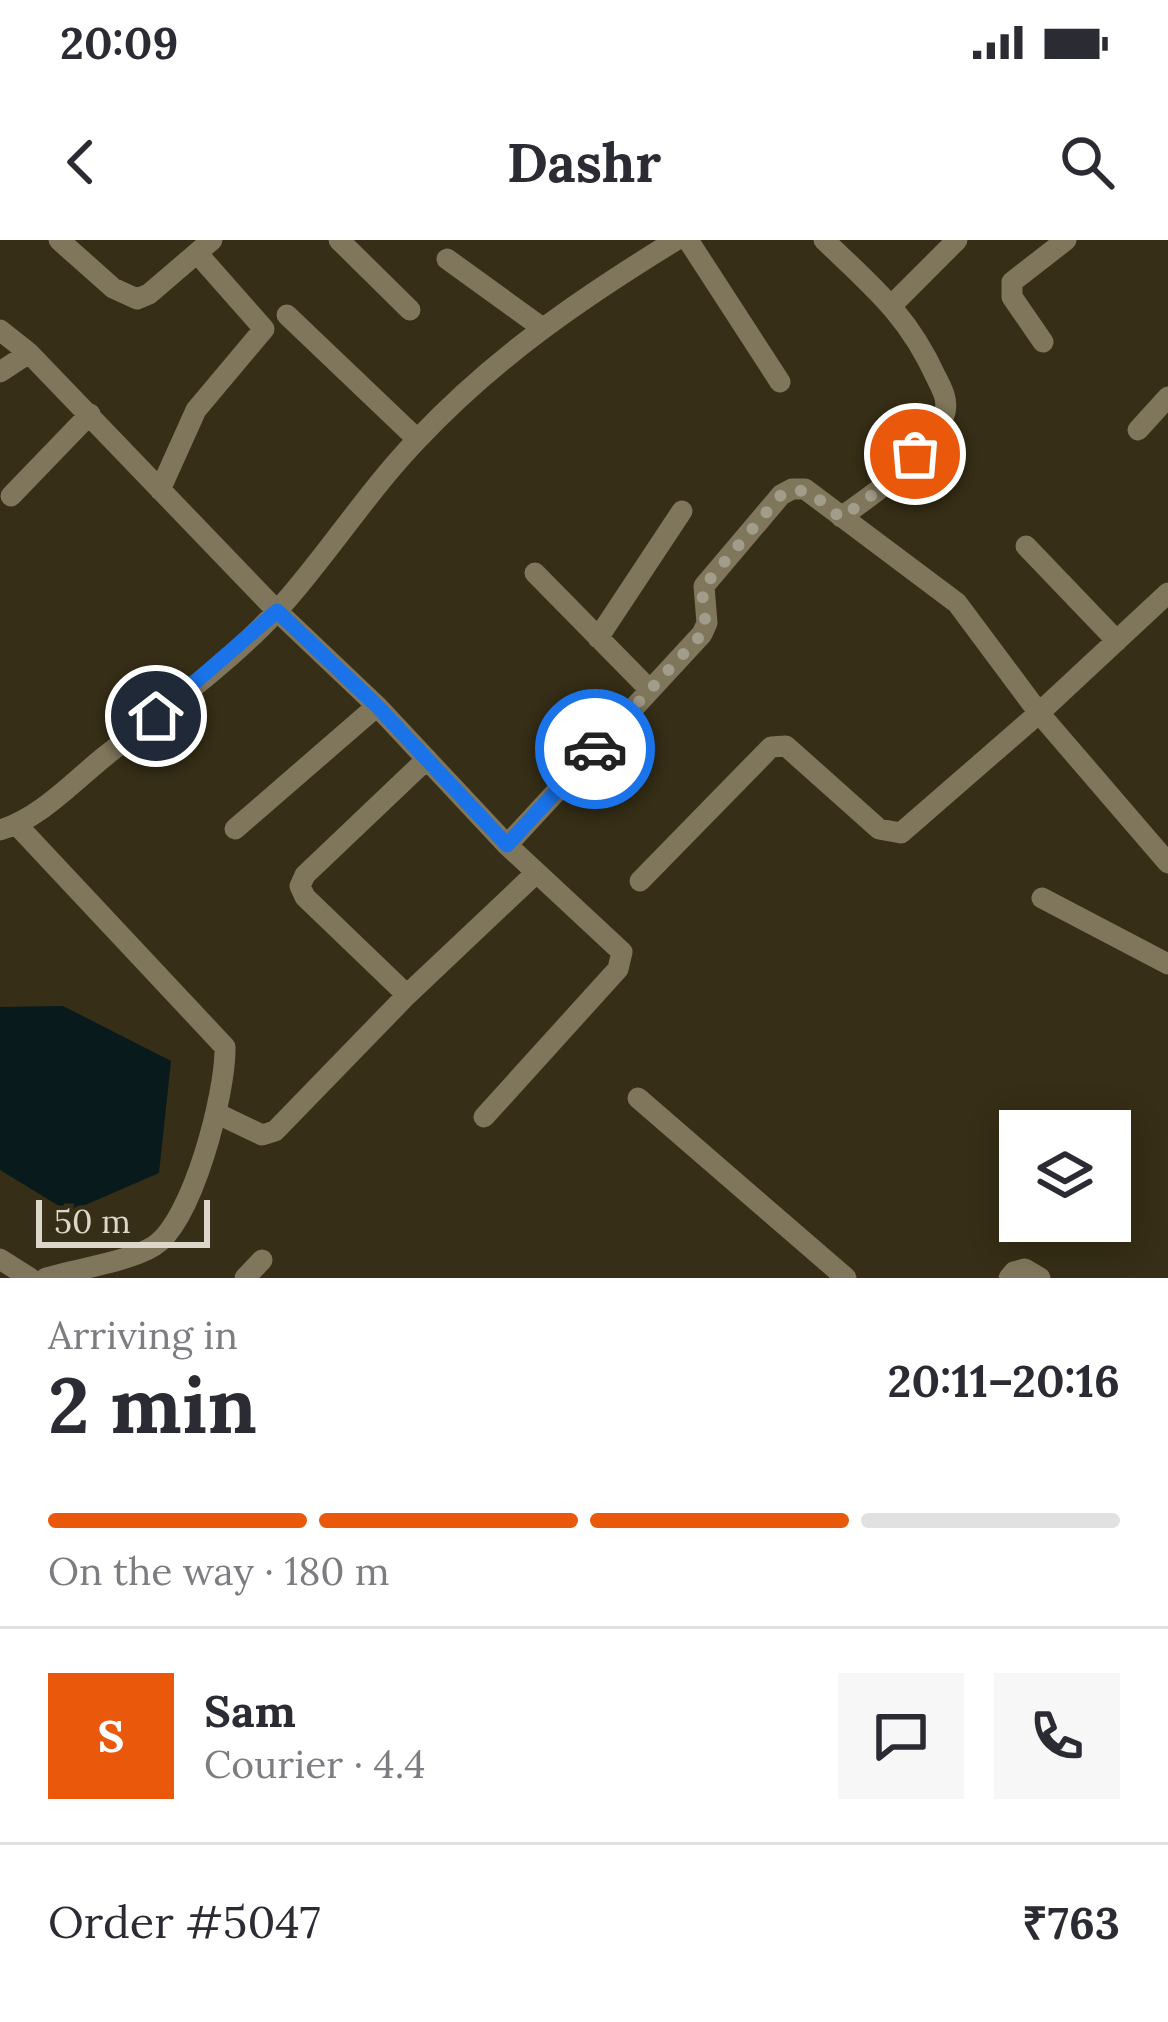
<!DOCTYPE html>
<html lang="en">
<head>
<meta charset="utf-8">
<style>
  :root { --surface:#fff; --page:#f7f7f7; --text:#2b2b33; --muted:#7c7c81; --line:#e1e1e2; --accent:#ea580c }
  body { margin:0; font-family:Lora,serif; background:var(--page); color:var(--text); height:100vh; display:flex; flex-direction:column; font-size:45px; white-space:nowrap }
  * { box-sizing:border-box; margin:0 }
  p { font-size:39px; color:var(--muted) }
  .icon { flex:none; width:66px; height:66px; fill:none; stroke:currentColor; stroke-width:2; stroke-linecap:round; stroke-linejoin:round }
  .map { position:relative; height:1038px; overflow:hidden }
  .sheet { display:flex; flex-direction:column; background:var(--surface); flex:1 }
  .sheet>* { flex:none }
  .tools { position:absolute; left:999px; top:870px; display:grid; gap:24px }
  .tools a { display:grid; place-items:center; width:132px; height:132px; border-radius:0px; background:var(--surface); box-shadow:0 6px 30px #0003; font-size:60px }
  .scale { position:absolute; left:36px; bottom:30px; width:174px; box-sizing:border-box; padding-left:12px; border:6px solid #dcd7c9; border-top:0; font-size:33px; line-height:42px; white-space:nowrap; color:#dcd7c9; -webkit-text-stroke:9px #362e16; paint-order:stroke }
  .pin { position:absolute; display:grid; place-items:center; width:102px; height:102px; color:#fff; margin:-51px; border:6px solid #fff; border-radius:50%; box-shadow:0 3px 12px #0007 }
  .courier { position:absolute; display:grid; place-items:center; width:120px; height:120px; margin:-60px; border:9px solid #1a73e8; border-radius:50%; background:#fff; color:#222; box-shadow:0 3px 15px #0007 }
  .overview em { font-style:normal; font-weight:700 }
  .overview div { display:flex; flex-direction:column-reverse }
  .overview { display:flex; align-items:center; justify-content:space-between; height:204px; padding:0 48px }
  h1 { font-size:78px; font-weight:700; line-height:90px }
  .bar { display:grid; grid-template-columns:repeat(4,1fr); gap:18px 12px; align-content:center; height:144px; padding:0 48px }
  .bar i { height:15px; border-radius:9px; background:var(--line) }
  .bar .active { background:var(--accent) }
  .bar p { grid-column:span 4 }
  .line { display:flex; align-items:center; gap:30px; padding:0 48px; border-top:3px solid var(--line) }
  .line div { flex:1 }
  .round { display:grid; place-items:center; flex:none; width:126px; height:126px; border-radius:0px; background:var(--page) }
  .status { display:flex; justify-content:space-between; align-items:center; height:84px; padding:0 60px; background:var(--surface); direction:ltr }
  .status svg { height:33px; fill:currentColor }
  header { display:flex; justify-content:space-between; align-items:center; height:156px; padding:0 48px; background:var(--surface); font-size:54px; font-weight:700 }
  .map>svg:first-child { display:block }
</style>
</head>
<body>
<div class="status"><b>20:09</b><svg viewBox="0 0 49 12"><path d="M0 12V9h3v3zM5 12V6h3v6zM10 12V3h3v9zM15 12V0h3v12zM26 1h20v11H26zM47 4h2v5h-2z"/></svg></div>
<header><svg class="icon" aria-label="back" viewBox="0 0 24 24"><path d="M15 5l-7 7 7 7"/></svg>Dashr<svg class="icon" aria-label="search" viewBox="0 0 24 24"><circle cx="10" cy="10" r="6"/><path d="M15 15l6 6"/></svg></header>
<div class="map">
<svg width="1168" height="1038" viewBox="0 0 1168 1038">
  <rect width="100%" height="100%" fill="#362e16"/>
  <path fill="#091a1c" d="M 63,766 L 171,821 L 159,933 L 69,972 L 0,930 L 0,767 Z"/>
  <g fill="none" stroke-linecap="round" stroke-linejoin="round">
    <path stroke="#7f765b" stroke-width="21" d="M 59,0 L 113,48 L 137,59 L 149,54 L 212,0
      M 339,0 L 410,70
      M 688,0 L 780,142
      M 824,0 C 872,46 908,75 936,137 C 942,149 948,159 945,172 C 934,213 874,254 841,277
      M 447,19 L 541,87
      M 892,65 L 957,0
      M 287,75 L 417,199
      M 0,90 L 29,113 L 277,371 L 377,466 L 507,605 L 622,712 L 618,729 L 484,877
      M 1043,102 L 1012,57 L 1012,42 L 1066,0
      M 0,132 L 29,113
      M 1138,190 L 1168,157
      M 160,250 L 196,170 L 264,89 L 197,13
      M 11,256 L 90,174
      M 1026,306 L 1117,401
      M 535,333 L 650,450
      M 1168,353 L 1039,473 L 1168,623
      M 598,398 L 682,271
      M 17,585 L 225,807 C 226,852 193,981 154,1006 C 128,1022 76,1029 46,1038
      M 235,589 L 377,466
      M 0,590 C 39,579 73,542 104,517 C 162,471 227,425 278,370 C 327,316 366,253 417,200 C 494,118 580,59 676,0
      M 507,605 L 702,394 L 707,383 L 704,346 L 781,255 L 792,249 L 805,249 L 957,363 L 1039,473 L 901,593 L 879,589 L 786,506 L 771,507 L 640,641
      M 1042,658 L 1168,724
      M 407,755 L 305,657 L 300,646 L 305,635 L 427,519
      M 638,858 L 846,1038
      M 216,873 L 262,895 L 275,891 L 407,755 L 536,633
      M 0,1019 L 30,1038
      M 245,1038 L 262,1020
      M 1009,1038 L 1014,1032 L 1025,1029 L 1040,1038"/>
  </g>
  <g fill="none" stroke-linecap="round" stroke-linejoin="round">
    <path stroke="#a29c8a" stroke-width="12" stroke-dasharray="0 21.6" d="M 595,509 L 702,394 C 710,377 699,363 704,346 L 781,255 C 806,241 821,262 841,278 L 902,233 L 915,214"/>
    <path stroke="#1a73e8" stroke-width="15" d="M 156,476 L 277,371 L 377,466 L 507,605 L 595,509"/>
  </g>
</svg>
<div class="tools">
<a><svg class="icon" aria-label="layers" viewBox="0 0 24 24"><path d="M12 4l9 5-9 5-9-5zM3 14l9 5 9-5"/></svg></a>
</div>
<div class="scale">50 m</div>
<div class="pin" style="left:915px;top:214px;background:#ea580c"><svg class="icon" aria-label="bag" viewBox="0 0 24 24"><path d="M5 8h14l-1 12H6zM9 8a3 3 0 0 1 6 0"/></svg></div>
<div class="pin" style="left:156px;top:476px;background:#1f2937"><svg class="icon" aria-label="home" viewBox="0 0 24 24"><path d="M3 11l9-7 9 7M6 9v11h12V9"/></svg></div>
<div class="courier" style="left:595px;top:509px"><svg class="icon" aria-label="car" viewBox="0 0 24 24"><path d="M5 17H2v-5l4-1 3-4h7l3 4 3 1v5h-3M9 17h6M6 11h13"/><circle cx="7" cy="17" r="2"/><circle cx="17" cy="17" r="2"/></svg></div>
</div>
<section class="sheet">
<div class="overview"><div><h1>2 min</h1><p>Arriving in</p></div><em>20:11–20:16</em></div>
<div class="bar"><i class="active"></i><i class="active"></i><i class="active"></i><i></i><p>On the way · 180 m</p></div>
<div class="line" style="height:216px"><b class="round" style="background:var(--accent);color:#fff">S</b><div><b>Sam</b><p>Courier · 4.4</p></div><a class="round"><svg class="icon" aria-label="chat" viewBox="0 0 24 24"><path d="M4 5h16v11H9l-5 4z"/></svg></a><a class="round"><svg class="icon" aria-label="phone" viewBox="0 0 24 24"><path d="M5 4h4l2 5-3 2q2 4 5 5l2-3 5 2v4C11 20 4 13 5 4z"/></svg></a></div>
<div class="line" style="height:156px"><div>Order #5047</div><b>₹763</b></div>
</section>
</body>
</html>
